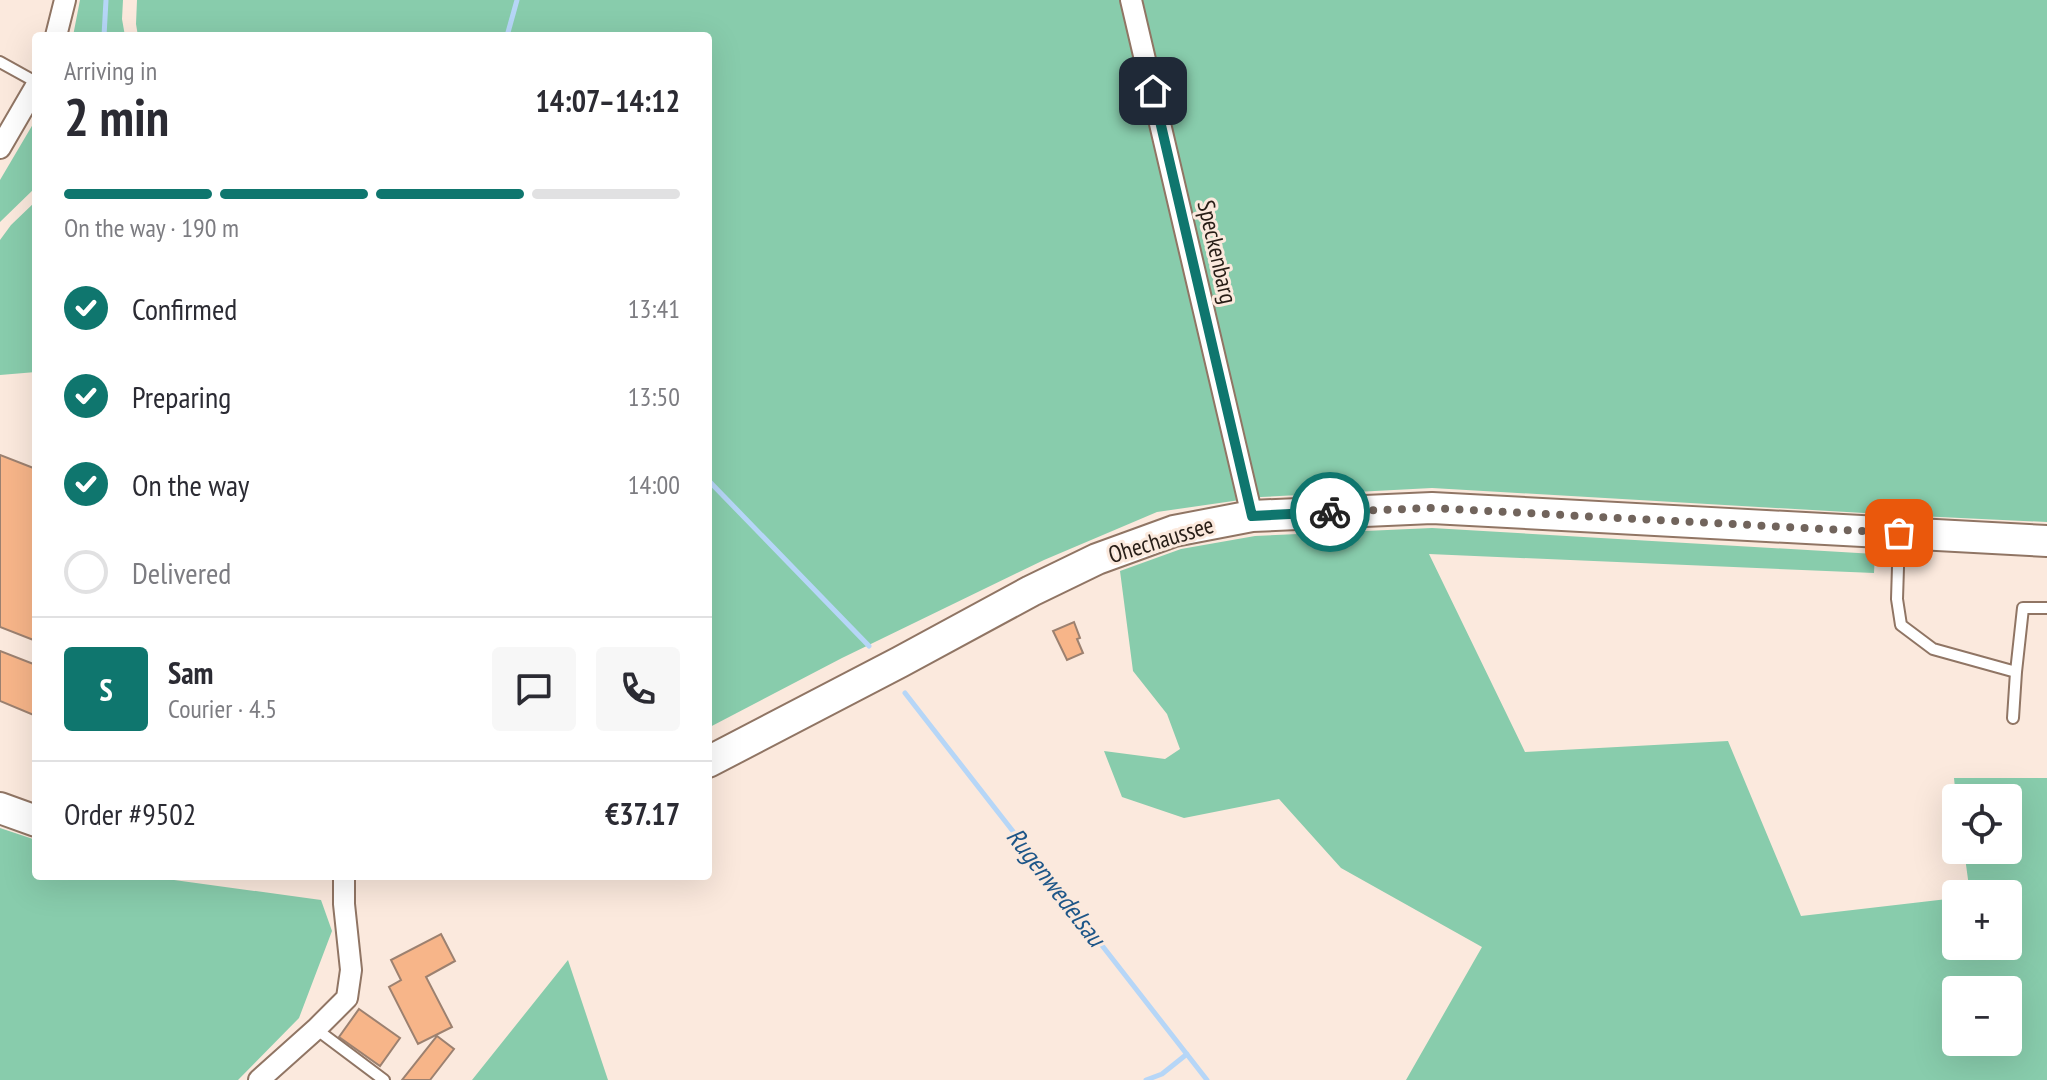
<!DOCTYPE html>
<html lang="en">
<head>
<meta charset="utf-8">
<style>
  :root { --surface:#fff; --page:#f7f7f7; --text:#2b2b33; --muted:#7c7c81; --line:#e1e1e2; --accent:#0f766e }
  body { margin:0; font-family:"PT Sans Narrow",sans-serif; background:var(--page); color:var(--text); height:100vh; display:flex; flex-direction:column; font-size:30px; white-space:nowrap }
  * { box-sizing:border-box; margin:0 }
  p { font-size:26px; color:var(--muted) }
  .icon { flex:none; width:44px; height:44px; fill:none; stroke:currentColor; stroke-width:2; stroke-linecap:round; stroke-linejoin:round }
  .map { position:relative; flex:1; overflow:hidden }
  .drawer { position:absolute; left:32px; top:32px; width:680px; height:848px; display:flex; flex-direction:column; background:var(--surface); border-radius:8px; box-shadow:0 8px 32px #0002 }
  .drawer>* { flex:none }
  .buttons { position:absolute; left:1942px; top:784px; display:grid; gap:16px }
  .buttons a { display:grid; place-items:center; width:80px; height:80px; border-radius:8px; background:var(--surface); box-shadow:0 8px 32px #0002; font-size:40px }
  .pin { position:absolute; display:grid; place-items:center; width:68px; height:68px; color:#fff; margin:-34px; border-radius:16px; box-shadow:0 4px 12px #0006 }
  .courier { position:absolute; display:grid; place-items:center; width:80px; height:80px; margin:-40px; border:6px solid #0f766e; border-radius:50%; background:#fff; color:#222; box-shadow:0 2px 10px #0007 }
  .head em { font-style:normal; font-weight:700 }
  .head div { display:flex; flex-direction:column-reverse }
  .head { display:flex; align-items:center; justify-content:space-between; height:136px; padding:0 32px }
  h1 { font-size:52px; font-weight:700; line-height:60px }
  .bar { display:grid; grid-template-columns:repeat(4,1fr); gap:12px 8px; align-content:center; height:96px; padding:0 32px }
  .bar i { height:10px; border-radius:6px; background:var(--line) }
  .bar .on { background:var(--accent) }
  .bar p { grid-column:span 4 }
  .line { display:flex; align-items:center; gap:20px; padding:0 32px; border-top:2px solid var(--line) }
  .line div { flex:1 }
  .round { display:grid; place-items:center; flex:none; width:84px; height:84px; border-radius:8px; background:var(--page) }
  ol { padding:0 32px; list-style:none }
  li { display:flex; align-items:center; gap:24px; height:88px }
  li p { margin-inline-start:auto }
  li .icon { padding:8px; border-radius:50%; background:var(--accent); color:#fff; stroke-width:4 }
  li:last-child { color:var(--muted) }
  li i { width:44px; height:44px; border:4px solid var(--line); border-radius:50% }
  .map>svg:first-child { display:block }
</style>
</head>
<body>
<div class="map">
<svg width="2047" height="1080" viewBox="0 0 2047 1080">
  <rect width="100%" height="100%" fill="#fbe9dd"/>
  <path fill="#88ccac" fill-rule="evenodd" d="M 80,0 L 123,0 L 122,19 L 125,36 L 73,36 Z
    M 137,0 L 2047,0 L 2047,522 L 1898,515 L 1432,488 L 1261,497 L 1157,512 L 1044,560 L 842,658 L 708,728 L 708,36 L 138,36 L 136,24 Z
    M 36,119 L 36,187 L 0,222 L 0,180 Z
    M 36,201 L 36,372 L 0,375 L 0,240 L 11,225 Z
    M 1432,528 L 1875,554 L 1874,573 L 1429,554 L 1525,752 L 1728,741 L 1801,916 L 1956,898 L 1956,946 L 2008,946 L 2008,894 L 1970,894 L 1964,850 L 2008,850 L 2008,798 L 1956,798 L 1954,778 L 2047,778 L 2047,1080 L 1406,1080 L 1482,947 L 1341,868 L 1279,799 L 1184,818 L 1122,797 L 1104,751 L 1165,759 L 1180,749 L 1167,714 L 1133,671 L 1120,571 L 1181,549 L 1255,536 ZM 1956,990 L 2008,990 L 2008,1042 L 1956,1042 Z
    M 0,828 L 36,840 L 36,876 L 145,876 L 321,900 L 332,931 L 299,1018 L 238,1080 L 0,1080 Z
    M 568,960 L 608,1080 L 472,1080 Z"/>
  <g fill="none" stroke-linecap="round" stroke-linejoin="round">
    <path stroke="#b6d6f7" stroke-width="5" d="M 104,36 L 106,0
      M 507,36 L 517,0
      M 708,480 L 869,646
      M 905,693 L 1207,1080
      M 1146,1080 L 1162,1074 L 1187,1054"/>
  </g>
  <path fill="#f7b589" stroke="#9c8170" stroke-width="2" d="M 0,455 L 36,469 L 36,641 L 0,627 Z
    M 1074,622 L 1080,638 L 1077,639 L 1083,653 L 1067,660 L 1053,631 Z
    M 0,651 L 36,665 L 36,716 L 0,701 Z
    M 441,934 L 455,961 L 426,977 L 452,1027 L 418,1044 L 389,987 L 401,980 L 391,960 Z
    M 359,1009 L 400,1038 L 380,1066 L 339,1037 Z
    M 437,1036 L 454,1049 L 430,1080 L 402,1080 Z"/>
  <g fill="none" stroke-linecap="round" stroke-linejoin="round">
    <g stroke="#907564" stroke-width="14">
      <path id="lane" d="M 0,62 L 36,82
        M 1899,535 L 1897,599 L 1901,625 L 1933,649 L 2016,672 L 2013,718
        M 2016,672 L 2023,608 L 2047,608
        M 316,1029 L 384,1080"/>
    </g>
    <g stroke="#907564" stroke-width="24">
      <path id="street" d="M 1131,0 L 1252,516
        M 56,36 L 65,0
        M 0,148 L 36,86
        M 259,1080 L 316,1029 L 347,998 L 351,970 L 344,904 L 344,876"/>
    </g>
    <g stroke="#907564" stroke-width="34">
      <path id="primary" d="M 708,762 L 900,662 L 1031,591 L 1097,559 L 1174,531 L 1252,516 L 1432,508 L 2047,541
        M 0,808 L 36,821"/>
    </g>
    <use href="#lane" stroke="#fff" stroke-width="10"/>
    <use href="#street" stroke="#fff" stroke-width="20"/>
    <use href="#primary" stroke="#fff" stroke-width="30"/>
  </g>
  <g fill="none" stroke-linecap="round" stroke-linejoin="round">
    <path stroke="#71645c" stroke-width="8" stroke-dasharray="0 14.4" d="M 1330,512 L 1432,508 L 1899,533"/>
    <path stroke="#0f766e" stroke-width="10" d="M 1153,91 L 1252,516 L 1330,512"/>
  </g>
  <g text-anchor="middle" stroke-width="6" stroke-linejoin="round" paint-order="stroke">
    <g font-size="24" fill="#271d16" stroke="#fbe9dd">
      <text transform="translate(1217 252) rotate(77)" y="8">Speckenbarg</text>
      <text transform="translate(1161 540) rotate(-17)" y="8">Ohechaussee</text>
    </g>
    <g font-size="26" font-style="italic" fill="#1e5688" stroke="#fbe9dd">
      <text transform="translate(1056 887) rotate(52)" y="9">Rugenwedelsau</text>
    </g>
  </g>
</svg>
<div class="buttons">
<a><svg class="icon" aria-label="locate" viewBox="0 0 24 24"><circle cx="12" cy="12" r="6"/><path d="M12 2v4M12 18v4M2 12h4M18 12h4"/></svg></a>
<a>+</a>
<a>−</a>
</div>
<div class="pin" style="left:1899px;top:533px;background:#ea580c"><svg class="icon" aria-label="bag" viewBox="0 0 24 24"><path d="M5 8h14l-1 12H6zM9 8a3 3 0 0 1 6 0"/></svg></div>
<div class="pin" style="left:1153px;top:91px;background:#1f2937"><svg class="icon" aria-label="home" viewBox="0 0 24 24"><path d="M3 11l9-7 9 7M6 9v11h12V9"/></svg></div>
<div class="courier" style="left:1330px;top:512px"><svg class="icon" aria-label="bike" viewBox="0 0 24 24"><circle cx="6" cy="16" r="4"/><circle cx="18" cy="16" r="4"/><path d="M6 16l4-8h5l3 8M10 8l3 8H6M13 5h3"/></svg></div>
<section class="drawer">
<div class="head"><div><h1>2 min</h1><p>Arriving in</p></div><em>14:07–14:12</em></div>
<div class="bar"><i class="on"></i><i class="on"></i><i class="on"></i><i></i><p>On the way · 190 m</p></div>
<ol>
<li><svg class="icon" aria-label="check" viewBox="0 0 24 24"><path d="M5 12l5 5 9-10"/></svg>Confirmed<p>13:41</p></li>
<li><svg class="icon" aria-label="check" viewBox="0 0 24 24"><path d="M5 12l5 5 9-10"/></svg>Preparing<p>13:50</p></li>
<li><svg class="icon" aria-label="check" viewBox="0 0 24 24"><path d="M5 12l5 5 9-10"/></svg>On the way<p>14:00</p></li>
<li><i></i>Delivered</li>
</ol>
<div class="line" style="height:144px"><b class="round" style="background:var(--accent);color:#fff">S</b><div><b>Sam</b><p>Courier · 4.5</p></div><a class="round"><svg class="icon" aria-label="chat" viewBox="0 0 24 24"><path d="M4 5h16v11H9l-5 4z"/></svg></a><a class="round"><svg class="icon" aria-label="phone" viewBox="0 0 24 24"><path d="M5 4h4l2 5-3 2q2 4 5 5l2-3 5 2v4C11 20 4 13 5 4z"/></svg></a></div>
<div class="line" style="height:104px"><div>Order #9502</div><b>€37.17</b></div>
</section>
</div>
</body>
</html>
